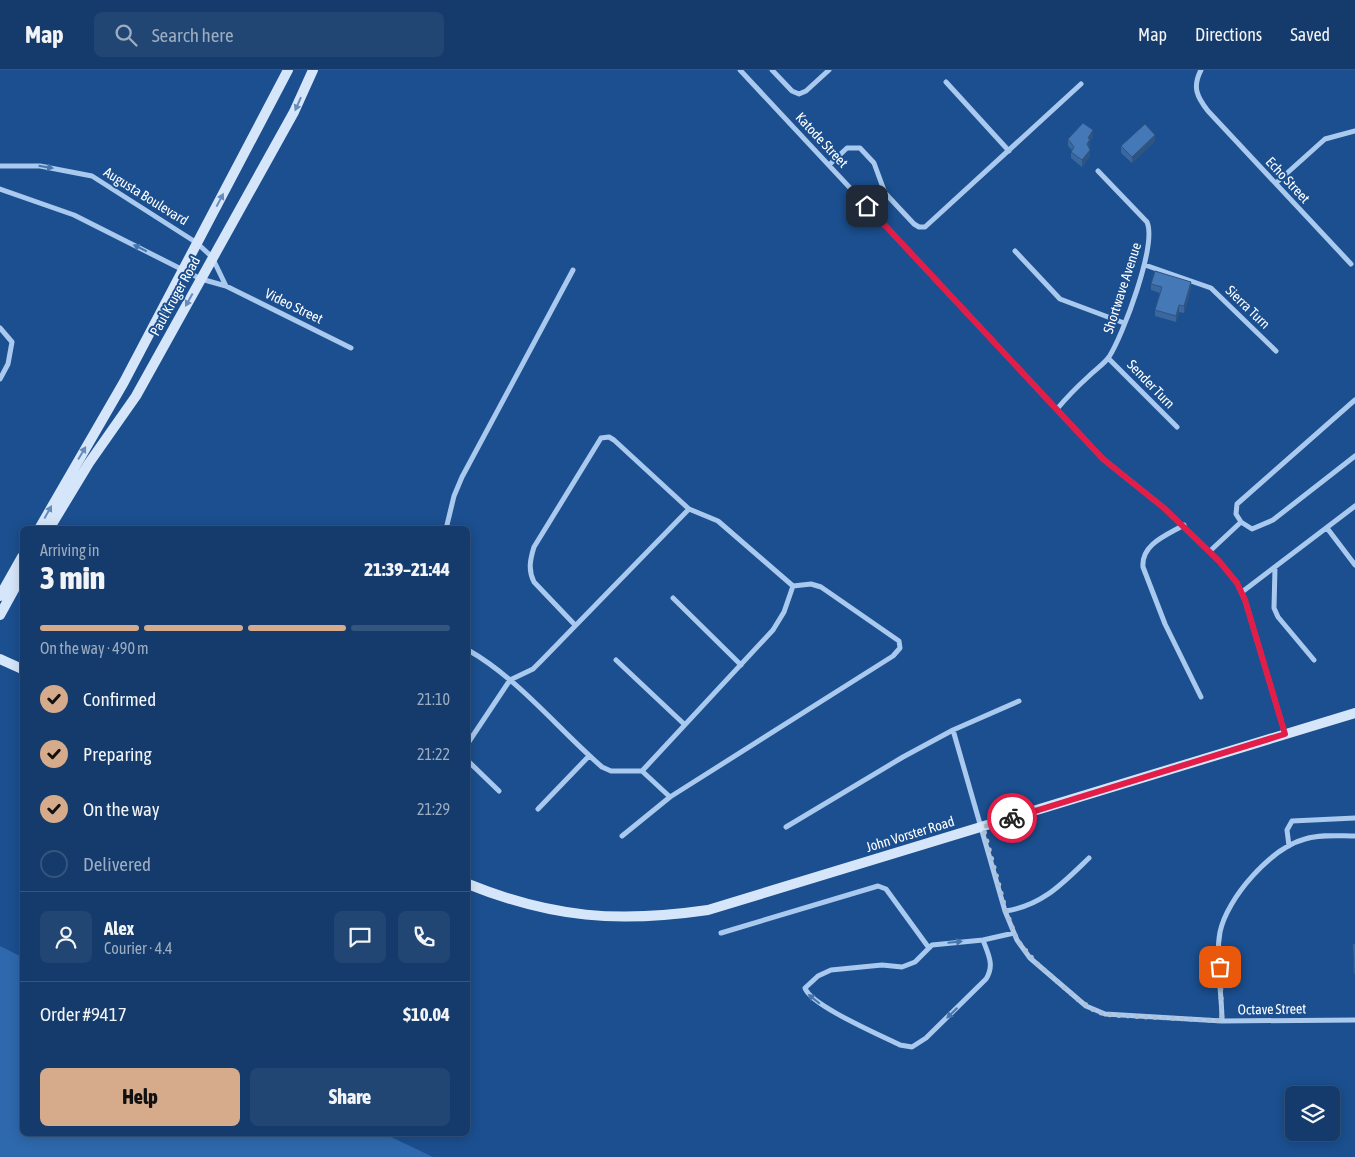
<!DOCTYPE html>
<html lang="en">
<head>
<meta charset="utf-8">
<style>
  :root { --surface:#143b6b; --page:#214673; --text:#f1f3f6; --muted:#9dadc1; --line:#33557e; --accent:#d6ab8b }
  body { margin:0; font-family:"Asap Condensed",sans-serif; background:var(--page); color:var(--text); height:100vh; display:flex; flex-direction:column; font-size:19px; white-space:nowrap }
  * { box-sizing:border-box; margin:0 }
  p { font-size:16px; color:var(--muted) }
  .icon { flex:none; width:28px; height:28px; fill:none; stroke:currentColor; stroke-width:2; stroke-linecap:round; stroke-linejoin:round }
  .map { position:relative; flex:1; overflow:hidden }
  .side { position:absolute; left:20px; top:456px; width:450px; height:610px; display:flex; flex-direction:column; background:var(--surface); border-radius:8px; box-shadow:0 2px 12px #0003,0 0 0 1px var(--line) }
  .side>* { flex:none }
  .tools { position:absolute; left:1285px; top:1016px; display:grid; gap:10px }
  .tools a { display:grid; place-items:center; width:55px; height:55px; border-radius:8px; background:var(--surface); box-shadow:0 2px 12px #0003,0 0 0 1px var(--line); font-size:25px }
  .pin { position:absolute; display:grid; place-items:center; width:42px; height:42px; color:#fff; margin:-21px; border-radius:10px; box-shadow:0 2px 8px #0006 }
  .courier { position:absolute; display:grid; place-items:center; width:50px; height:50px; margin:-25px; border:4px solid #e11d48; border-radius:50%; background:#fff; color:#222; box-shadow:0 1px 6px #0007 }
  .head em { font-style:normal; font-weight:800 }
  .head div { display:flex; flex-direction:column-reverse }
  .head { display:flex; align-items:center; justify-content:space-between; height:85px; padding:0 20px }
  h1 { font-size:32px; font-weight:800; line-height:38px }
  .bar { display:grid; grid-template-columns:repeat(4,1fr); gap:8px 5px; align-content:center; height:60px; padding:0 20px }
  .bar i { height:6px; border-radius:4px; background:var(--line) }
  .bar .current { background:var(--accent) }
  .bar p { grid-column:span 4 }
  .line { display:flex; align-items:center; gap:12px; padding:0 20px; border-top:1px solid var(--line) }
  .line div { flex:1 }
  .round { display:grid; place-items:center; flex:none; width:52px; height:52px; border-radius:8px; background:var(--page) }
  ol { padding:0 20px; list-style:none }
  li { display:flex; align-items:center; gap:15px; height:55px }
  li p { margin-inline-start:auto }
  li .icon { padding:5px; border-radius:50%; background:var(--accent); color:#111; stroke-width:4 }
  li:last-child { color:var(--muted) }
  li i { width:28px; height:28px; border:2px solid var(--line); border-radius:50% }
  .primary-button { display:flex; gap:10px; margin-top:auto; padding:10px 20px }
  .primary-button a { flex:1; height:58px; border-radius:8px; background:var(--accent); color:#111; font-size:20px; font-weight:800; line-height:58px; text-align:center }
  .primary-button a+a { background:var(--page); color:var(--text) }
  header { display:flex; align-items:center; gap:30px; box-sizing:border-box; height:70px; padding:0 25px; background:var(--surface); border-bottom:1px solid var(--line) }
  header strong { font-size:24px }
  nav { display:flex; gap:28px; margin-inline-start:auto; font-size:18px }
  .search { width:350px; height:45px; background:var(--page); display:flex; align-items:center; gap:12px; box-sizing:border-box; padding:0 18px; border-radius:8px; color:var(--muted); font-size:19px }
  .map>svg:first-child { display:block }
</style>
</head>
<body>
<header>
<strong>Map</strong>
<div class="search"><svg class="icon" aria-label="search" viewBox="0 0 24 24"><circle cx="10" cy="10" r="6"/><path d="M15 15l6 6"/></svg>Search here</div>
<nav><a>Map</a><a>Directions</a><a>Saved</a></nav>
</header>
<div class="map">
<svg width="1355" height="1087" viewBox="0 0 1355 1087">
  <rect width="100%" height="100%" fill="#1b4f8f"/>
  <path fill="#2e69ad" d="M 0,876 L 22,887 L 22,1064 L 385,1064 L 433,1087 L 0,1087 Z"/>
  <g fill="none" stroke-linecap="round" stroke-linejoin="round">
    <path stroke="#a9c9ee" stroke-width="5" d="M 740,0 L 1103,389 L 1164,438 L 1219,491 L 1237,513 L 1245,530 L 1285,664
      M 772,0 L 792,21 L 799,24 L 806,21 L 829,0
      M 1201,0 C 1192,17 1197,27 1208,41 L 1351,194
      M 946,12 L 1009,81
      M 829,95 L 847,78 L 860,78 L 874,93 L 885,123 L 914,154 L 919,157 L 925,157 L 1081,14
      M 0,96 L 40,96 L 92,106 L 197,173 L 212,187 L 226,216
      M 1276,113 L 1325,69 L 1355,61
      M 0,119 L 74,145 L 201,209 L 226,216 L 351,278
      M 1015,181 L 1060,229 L 1124,253
      M 1145,195 L 1211,218 L 1276,281
      M 0,258 L 12,272 L 8,294 L 0,309
      M 1108,288 L 1177,357
      M 1057,339 C 1067,327 1078,316 1089,306 C 1095,300 1104,294 1109,287 C 1123,265 1157,175 1147,152 L 1098,101
      M 1241,452 L 1252,459 L 1273,450 L 1355,386
      M 1184,455 C 1167,465 1141,474 1143,497 L 1165,554 L 1201,627
      M 1327,458 L 1355,495
      M 446,459 L 454,426 L 462,407 L 573,200
      M 1210,481 L 1241,452 L 1236,444 L 1237,434 L 1355,330
      M 1275,497 L 1274,538 L 1278,547 L 1314,590
      M 1242,522 L 1355,436
      M 673,528 L 741,595
      M 575,555 L 534,512 C 528,500 530,490 534,477 L 601,368 L 609,367 L 614,370 L 689,439
      M 468,580 C 519,609 558,659 602,697 L 611,701 L 642,701 L 670,727
      M 616,590 L 684,654
      M 953,660 L 1005,841 L 1017,870 L 1030,888 L 1086,936 L 1105,944 L 1222,951 L 1355,950
      M 468,673 L 510,610 L 533,599 L 542,590 L 689,439 L 718,451 L 793,516 L 811,514 L 821,517 L 899,571 L 900,578 L 893,586 L 670,727 L 622,766
      M 468,691 L 499,721
      M 642,701 L 773,560 L 784,542 L 793,516
      M 538,739 L 589,686
      M 786,757 L 903,687 L 953,660 L 1019,631
      M 1289,776 L 1287,760 L 1292,751 L 1355,748
      M 1005,841 C 1042,836 1063,813 1089,788
      M 721,863 L 878,816 L 886,819 L 929,878
      M 983,870 C 988,884 995,895 986,909 L 926,968 L 912,977 L 900,975 C 882,966 810,935 805,918 L 818,906 L 831,900 L 882,895 L 902,897 L 915,892 L 932,875 L 983,870 L 1014,863
      M 1222,951 C 1222,922 1215,890 1220,862 C 1227,828 1271,778 1305,769 C 1321,764 1339,766 1355,766"/>
    <path stroke="#d6e6fa" stroke-width="10" d="M 39,459 L 124,312 L 288,0
      M 49,459 L 89,393 L 136,326 L 294,42 L 313,0
      M 0,526 L 22,487
      M 0,545 L 22,505
      M 0,589 L 22,599
      M 468,814 C 552,848 618,853 708,840 L 1355,643"/>
  </g>
  <path fill="#3a679d" d="M 1093,67 L 1090,71 L 1090,76 L 1089,78 L 1090,86 L 1082,97 L 1071,88 L 1071,82 L 1072,80 L 1068,76 L 1068,69 Z
    M 1155,71 L 1132,93 L 1121,83 L 1121,76 Z
    M 1151,214 L 1191,218 L 1184,243 L 1179,242 L 1176,252 L 1155,246 L 1155,240 L 1160,223 L 1151,220 Z"/>
  <path fill="#305480" d="M 1093,60 L 1093,67 L 1090,71 L 1090,76 L 1087,80 L 1088,68 Z
    M 1155,65 L 1155,71 L 1132,93 L 1132,87 Z
    M 1090,80 L 1090,86 L 1082,97 L 1082,90 Z
    M 1191,212 L 1191,218 L 1184,243 L 1184,236 Z
    M 1179,235 L 1179,242 L 1176,252 L 1176,246 Z"/>
  <path fill="#4478b7" stroke="#305480" d="M 1083,53 L 1093,60 L 1088,68 L 1090,69 L 1087,74 L 1090,80 L 1082,90 L 1071,82 L 1074,77 L 1068,69 Z
    M 1145,54 L 1155,65 L 1132,87 L 1121,76 Z
    M 1155,201 L 1191,212 L 1184,236 L 1179,235 L 1176,246 L 1155,240 L 1162,217 L 1151,214 Z
    M 1353,874 L 1355,874 L 1355,904 L 1354,904 Z"/>
  <defs><path id="oneway-solid" d="M-6-.8H1V-3.2L6.5 0L1 3.2V.8H-6Z" transform="scale(1.25)"/></defs>
  <g fill="#668bba">
    <use href="#oneway-solid" transform="translate(298 34) rotate(114)"/>
    <use href="#oneway-solid" transform="translate(220 130) rotate(-62)"/>
    <use href="#oneway-solid" transform="translate(189 230) rotate(119)"/>
    <use href="#oneway-solid" transform="translate(82 383) rotate(-59)"/>
    <use href="#oneway-solid" transform="translate(48 442) rotate(-61)"/>
  </g>
  <g fill="#4674ac">
    <use href="#oneway-solid" transform="translate(46 97) rotate(9)"/>
    <use href="#oneway-solid" transform="translate(140 178) rotate(-154)"/>
    <use href="#oneway-solid" transform="translate(955 872) rotate(-5)"/>
    <use href="#oneway-solid" transform="translate(814 929) rotate(-141)"/>
    <use href="#oneway-solid" transform="translate(952 943) rotate(136)"/>
  </g>
  <g fill="none" stroke-linecap="round" stroke-linejoin="round">
    <path stroke="#afc1d8" stroke-width="5" stroke-dasharray="0 9" d="M 1012,748 L 983,757 L 1006,841 L 1017,870 L 1036,893 L 1080,931 L 1097,942 L 1111,945 L 1222,951 L 1220,897"/>
    <path stroke="#e11d48" stroke-width="6" d="M 867,136 L 1103,389 L 1164,438 L 1219,491 L 1237,513 L 1245,530 L 1285,664 L 1012,748"/>
  </g>
  <g text-anchor="middle" stroke-width="4" stroke-linejoin="round" paint-order="stroke">
    <g font-size="14" fill="#fff" stroke="#1b4f8f">
      <text transform="translate(822 70) rotate(47)" y="5">Katode Street</text>
      <text transform="translate(1288 110) rotate(47)" y="5">Echo Street</text>
      <text transform="translate(146 126) rotate(32)" y="5">Augusta Boulevard</text>
      <text transform="translate(1122 218) rotate(-72)" y="5">Shortwave Avenue</text>
      <text transform="translate(175 226) rotate(-61)" y="5">Paul Kruger Road</text>
      <text transform="translate(294 236) rotate(26)" y="5">Video Street</text>
      <text transform="translate(1248 237) rotate(44)" y="5">Sierra Turn</text>
      <text transform="translate(1151 314) rotate(46)" y="5">Sender Turn</text>
      <text transform="translate(910 764) rotate(-17)" y="5">John Vorster Road</text>
      <text transform="translate(1272 939) rotate(-1)" y="5">Octave Street</text>
    </g>
  </g>
</svg>
<div class="tools">
<a><svg class="icon" aria-label="layers" viewBox="0 0 24 24"><path d="M12 4l9 5-9 5-9-5zM3 14l9 5 9-5"/></svg></a>
</div>
<div class="pin" style="left:1220px;top:897px;background:#ea580c"><svg class="icon" aria-label="bag" viewBox="0 0 24 24"><path d="M5 8h14l-1 12H6zM9 8a3 3 0 0 1 6 0"/></svg></div>
<div class="pin" style="left:867px;top:136px;background:#1f2937"><svg class="icon" aria-label="home" viewBox="0 0 24 24"><path d="M3 11l9-7 9 7M6 9v11h12V9"/></svg></div>
<div class="courier" style="left:1012px;top:748px"><svg class="icon" aria-label="bike" viewBox="0 0 24 24"><circle cx="6" cy="16" r="4"/><circle cx="18" cy="16" r="4"/><path d="M6 16l4-8h5l3 8M10 8l3 8H6M13 5h3"/></svg></div>
<section class="side">
<div class="head"><div><h1>3 min</h1><p>Arriving in</p></div><em>21:39–21:44</em></div>
<div class="bar"><i class="current"></i><i class="current"></i><i class="current"></i><i></i><p>On the way · 490 m</p></div>
<ol>
<li><svg class="icon" aria-label="check" viewBox="0 0 24 24"><path d="M5 12l5 5 9-10"/></svg>Confirmed<p>21:10</p></li>
<li><svg class="icon" aria-label="check" viewBox="0 0 24 24"><path d="M5 12l5 5 9-10"/></svg>Preparing<p>21:22</p></li>
<li><svg class="icon" aria-label="check" viewBox="0 0 24 24"><path d="M5 12l5 5 9-10"/></svg>On the way<p>21:29</p></li>
<li><i></i>Delivered</li>
</ol>
<div class="line" style="height:90px"><a class="round"><svg class="icon" aria-label="person" viewBox="0 0 24 24"><circle cx="12" cy="8" r="4"/><path d="M4 21q1-7 8-7t8 7"/></svg></a><div><b>Alex</b><p>Courier · 4.4</p></div><a class="round"><svg class="icon" aria-label="chat" viewBox="0 0 24 24"><path d="M4 5h16v11H9l-5 4z"/></svg></a><a class="round"><svg class="icon" aria-label="phone" viewBox="0 0 24 24"><path d="M5 4h4l2 5-3 2q2 4 5 5l2-3 5 2v4C11 20 4 13 5 4z"/></svg></a></div>
<div class="line" style="height:65px"><div>Order #9417</div><b>$10.04</b></div>
<div class="primary-button"><a>Help</a><a>Share</a></div>
</section>
</div>
</body>
</html>
